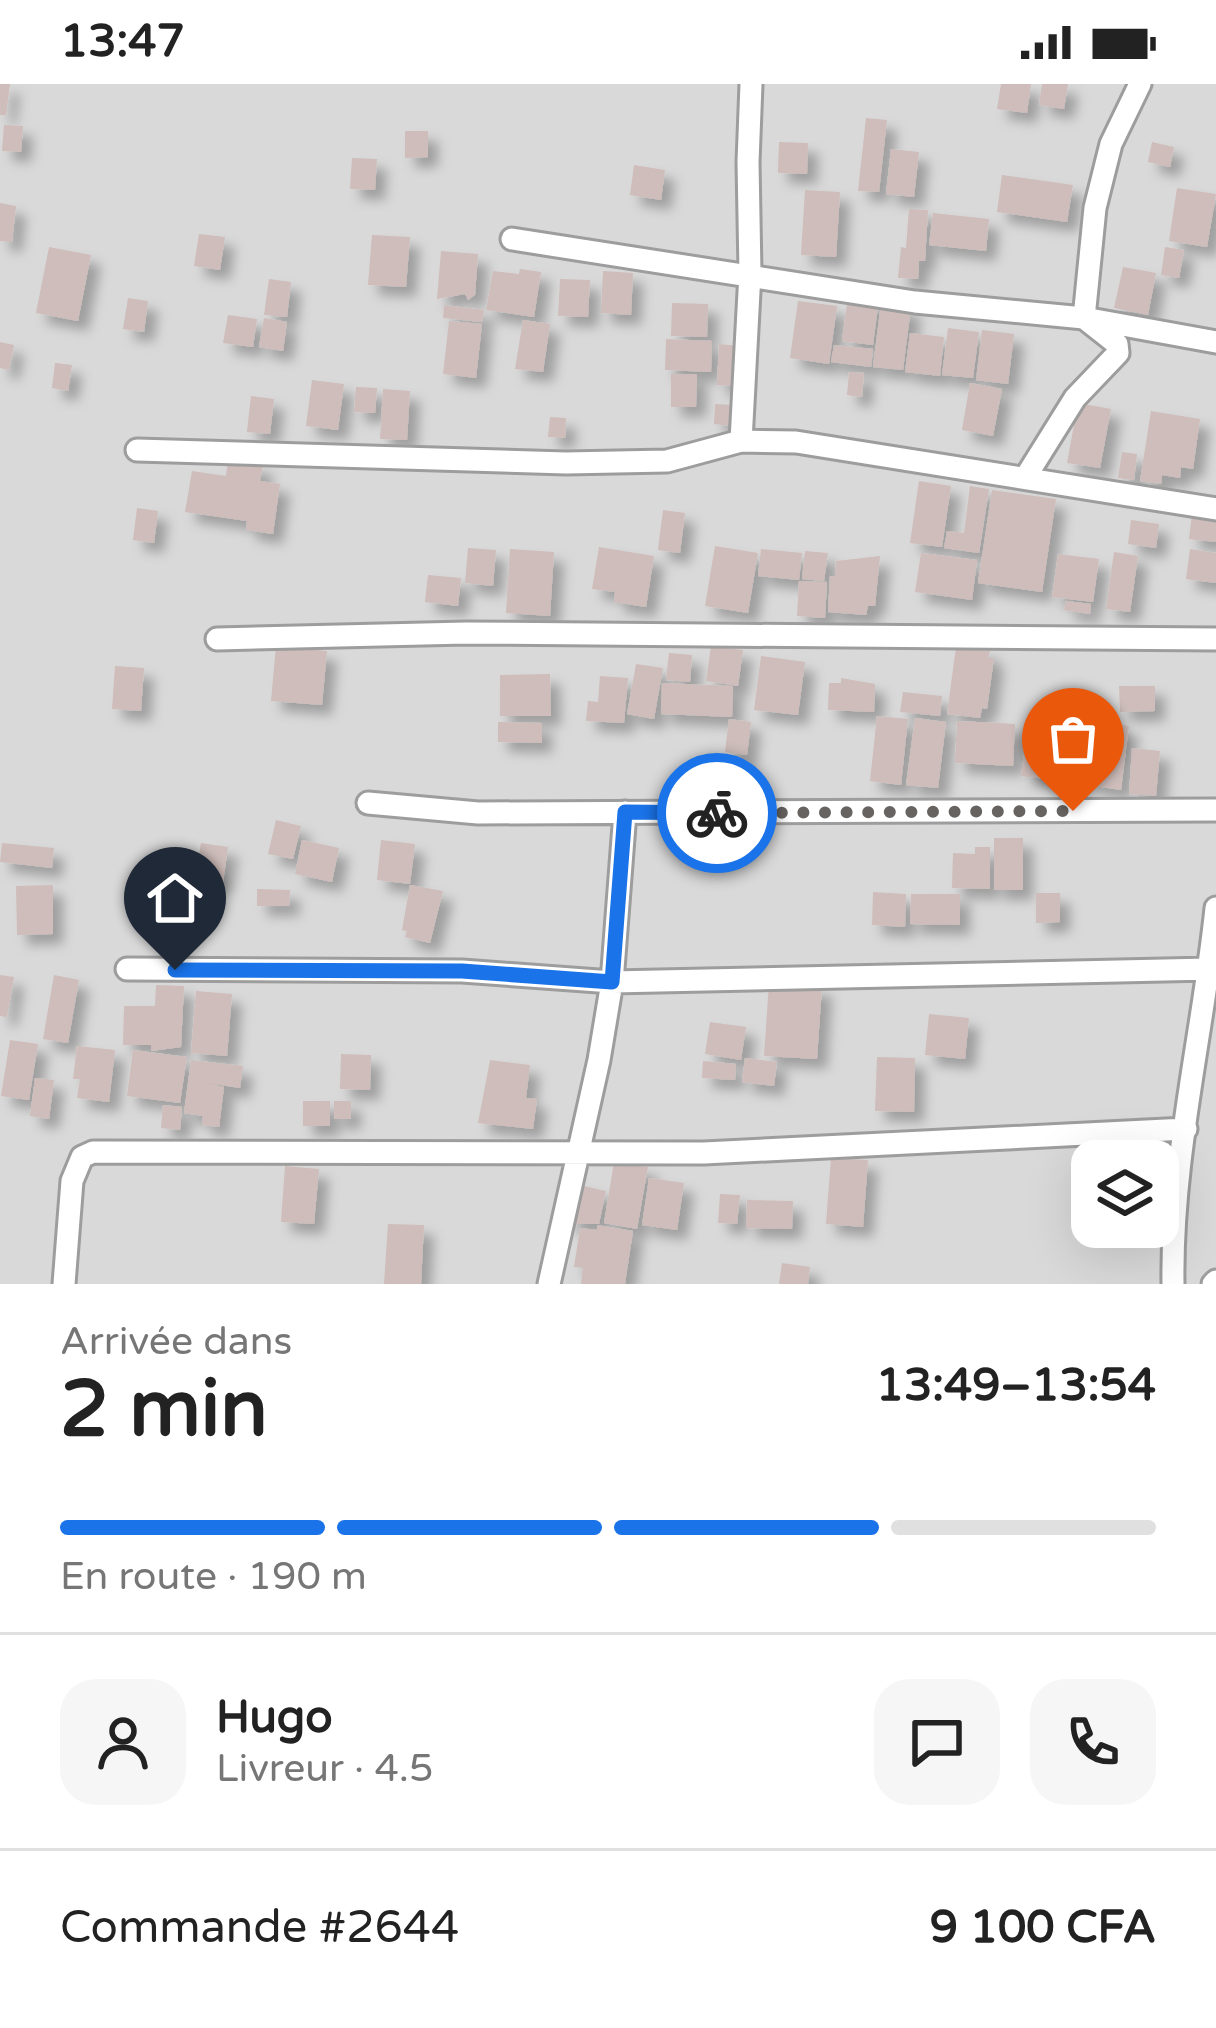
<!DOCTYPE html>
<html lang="fr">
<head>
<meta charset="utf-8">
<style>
  :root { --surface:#fff; --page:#f6f6f6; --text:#222; --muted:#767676; --line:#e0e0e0; --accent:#1a73e8 }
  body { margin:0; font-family:"Varela Round",sans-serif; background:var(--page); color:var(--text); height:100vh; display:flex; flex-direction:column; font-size:45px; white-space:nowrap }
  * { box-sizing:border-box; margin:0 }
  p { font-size:39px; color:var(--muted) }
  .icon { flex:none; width:66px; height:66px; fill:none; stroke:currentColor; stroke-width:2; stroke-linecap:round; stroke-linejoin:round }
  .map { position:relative; height:1200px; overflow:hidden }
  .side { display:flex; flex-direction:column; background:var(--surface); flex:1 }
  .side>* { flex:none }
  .buttons { position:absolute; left:1071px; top:1056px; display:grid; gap:24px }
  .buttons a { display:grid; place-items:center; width:108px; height:108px; border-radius:24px; background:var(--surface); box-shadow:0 12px 48px #0002; font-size:60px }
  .pin { position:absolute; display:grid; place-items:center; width:102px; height:102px; color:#fff; margin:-123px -51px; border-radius:50% 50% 50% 0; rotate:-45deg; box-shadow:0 0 12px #0007 }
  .pin .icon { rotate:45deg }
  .courier { position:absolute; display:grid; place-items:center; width:120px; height:120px; margin:-60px; border:9px solid #1a73e8; border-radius:50%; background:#fff; color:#222; box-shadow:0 3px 15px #0007 }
  .summary em { font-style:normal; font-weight:700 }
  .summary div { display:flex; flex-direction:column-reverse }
  .summary { display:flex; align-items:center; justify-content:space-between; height:204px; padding:0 60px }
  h1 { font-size:78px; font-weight:700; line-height:90px }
  .bar { display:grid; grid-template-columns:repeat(4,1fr); gap:18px 12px; align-content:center; height:144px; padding:0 60px }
  .bar i { height:15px; border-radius:9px; background:var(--line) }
  .bar .selected { background:var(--accent) }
  .bar p { grid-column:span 4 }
  .line { display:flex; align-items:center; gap:30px; padding:0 60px; border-top:3px solid var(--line) }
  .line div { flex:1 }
  .round { display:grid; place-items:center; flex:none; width:126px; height:126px; border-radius:36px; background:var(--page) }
  .status { display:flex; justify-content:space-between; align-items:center; height:84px; padding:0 60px; background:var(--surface); direction:ltr }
  .status svg { height:33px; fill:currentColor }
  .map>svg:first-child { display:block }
</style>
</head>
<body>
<div class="status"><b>13:47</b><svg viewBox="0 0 49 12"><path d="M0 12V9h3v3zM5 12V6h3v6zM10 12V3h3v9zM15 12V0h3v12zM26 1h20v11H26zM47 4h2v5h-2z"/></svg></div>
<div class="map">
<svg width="1216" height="1200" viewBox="0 0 1216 1200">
  <defs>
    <filter id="shadow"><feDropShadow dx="10" dy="10" stdDeviation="6" flood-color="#0004"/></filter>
  </defs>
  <rect width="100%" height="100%" fill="#eee6e1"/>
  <path fill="#dad9d9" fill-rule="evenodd" d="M 0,0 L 1216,0 L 1216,1200 L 0,1200 ZM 1092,1077 L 1158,1077 L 1158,1143 L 1092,1143 Z"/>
  <path fill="#cebdba" filter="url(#shadow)" d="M 0,0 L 10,0 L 6,31 L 0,31 Z
    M 1001,0 L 1031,0 L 1027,29 L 997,25 Z
    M 1042,0 L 1068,0 L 1064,25 L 1039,21 Z
    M 866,34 L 887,36 L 879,108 L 858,107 Z
    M 4,41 L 23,42 L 21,68 L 2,67 Z
    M 405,47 L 428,47 L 428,73 L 405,74 Z
    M 779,58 L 808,59 L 807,90 L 778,89 Z
    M 1152,58 L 1174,63 L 1170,83 L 1148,78 Z
    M 891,65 L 919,68 L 914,113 L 886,110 Z
    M 352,74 L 377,75 L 375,106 L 350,105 Z
    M 634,81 L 665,86 L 661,116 L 630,111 Z
    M 1002,91 L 1073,101 L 1067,138 L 997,128 Z
    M 1177,104 L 1216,110 L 1207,163 L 1169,157 Z
    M 805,106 L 840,108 L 836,173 L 801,171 Z
    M 0,119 L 16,122 L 12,158 L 0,157 Z
    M 909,125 L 928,126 L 925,177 L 919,177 L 918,195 L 898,194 L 901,163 L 906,164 Z
    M 933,129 L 989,135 L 986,167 L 929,161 Z
    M 199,150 L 225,153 L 220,186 L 194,182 Z
    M 372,151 L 410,153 L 406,203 L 368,201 Z
    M 49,163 L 91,171 L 78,237 L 36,229 Z
    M 1165,163 L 1184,166 L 1179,194 L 1161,191 Z
    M 441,167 L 478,170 L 475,211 L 468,216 L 465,210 L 437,215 Z
    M 1123,183 L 1156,189 L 1148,231 L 1114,224 Z
    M 520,185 L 541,188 L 534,233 L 486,226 L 493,187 L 519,190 Z
    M 603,187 L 633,189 L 631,231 L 601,229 Z
    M 269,195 L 291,198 L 287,233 L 264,231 Z
    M 560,195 L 590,196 L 588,233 L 558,232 Z
    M 848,212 L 879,215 L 873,261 L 842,257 Z
    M 128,214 L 148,217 L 144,248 L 123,245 Z
    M 798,217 L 837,222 L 829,280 L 790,274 Z
    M 672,219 L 708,220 L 707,253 L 671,252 Z
    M 881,219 L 911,223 L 903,286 L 873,283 Z
    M 444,221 L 484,226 L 482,238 L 443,234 Z
    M 228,231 L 257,235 L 253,263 L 223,259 Z
    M 264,234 L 287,238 L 283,267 L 259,263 Z
    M 523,236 L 550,240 L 543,288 L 515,285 Z
    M 449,237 L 482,240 L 476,294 L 443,290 Z
    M 948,244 L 979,248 L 973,294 L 942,291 Z
    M 982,246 L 1014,250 L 1008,300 L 976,296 Z
    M 910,249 L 944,253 L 940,292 L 905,288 Z
    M 666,255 L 712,257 L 711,288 L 665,286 Z
    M 0,258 L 14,261 L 9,286 L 0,284 Z
    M 719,260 L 738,262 L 736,302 L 717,301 Z
    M 834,261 L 873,265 L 871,283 L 831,278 Z
    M 55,279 L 72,281 L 68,307 L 52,304 Z
    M 849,288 L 864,289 L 862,313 L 847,311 Z
    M 671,290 L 697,290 L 696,323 L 671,323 Z
    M 312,296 L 344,300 L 338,346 L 306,342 Z
    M 970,299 L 1002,305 L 993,352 L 962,346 Z
    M 356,303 L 377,304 L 375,329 L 354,328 Z
    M 383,305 L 410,307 L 407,356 L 380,355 Z
    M 251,312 L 274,315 L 270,350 L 247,348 Z
    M 1078,319 L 1111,325 L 1100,384 L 1067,379 Z
    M 715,320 L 734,321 L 733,342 L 714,340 Z
    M 1151,327 L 1200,335 L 1193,385 L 1181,383 L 1180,394 L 1162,391 L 1161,400 L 1140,397 Z
    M 550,333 L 566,334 L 565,354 L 548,353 Z
    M 1122,368 L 1137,370 L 1134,396 L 1118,394 Z
    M 228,376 L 263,381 L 260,397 L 280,400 L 273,450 L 246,446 L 247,437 L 185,428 L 192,387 L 226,392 Z
    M 919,397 L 951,402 L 942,463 L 910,459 Z
    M 970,402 L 989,405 L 979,469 L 944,464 L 947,447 L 964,449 Z
    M 992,406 L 1056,415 L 1042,508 L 978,499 Z
    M 137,424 L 158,427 L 154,459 L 133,456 Z
    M 663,426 L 685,429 L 680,469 L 658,466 Z
    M 1192,430 L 1216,433 L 1216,458 L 1189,455 Z
    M 1131,436 L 1159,440 L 1156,464 L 1128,460 Z
    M 715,462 L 758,469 L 748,529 L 705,522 Z
    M 599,463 L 654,472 L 646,523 L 614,518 L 615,508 L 592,505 Z
    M 468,464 L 496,466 L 493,502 L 465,499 Z
    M 510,465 L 554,468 L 550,532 L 506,529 Z
    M 761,465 L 802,469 L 799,496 L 758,492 Z
    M 1190,465 L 1216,469 L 1216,499 L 1186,495 Z
    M 805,467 L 828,469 L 824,497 L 802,495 Z
    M 1114,468 L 1138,472 L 1130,528 L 1106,525 Z
    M 921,469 L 977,476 L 972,516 L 915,508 Z
    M 1058,470 L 1099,475 L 1093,518 L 1052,513 Z
    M 880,472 L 875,522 L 868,522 L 866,531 L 828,528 L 830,492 L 835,492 L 836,477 Z
    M 428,491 L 461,494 L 458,522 L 425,518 Z
    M 799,497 L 827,498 L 825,534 L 797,532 Z
    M 1066,517 L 1091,520 L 1090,530 L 1064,526 Z
    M 276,562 L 327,567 L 322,621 L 271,617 Z
    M 711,562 L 743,566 L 738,602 L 706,597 Z
    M 956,563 L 990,567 L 988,574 L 994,574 L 987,625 L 982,624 L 980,634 L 947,630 Z
    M 669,569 L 692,571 L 690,598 L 666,596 Z
    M 761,572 L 805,578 L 798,631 L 754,626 Z
    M 636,580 L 663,584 L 654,635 L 627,630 Z
    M 115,582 L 144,584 L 141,627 L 112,625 Z
    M 550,590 L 551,632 L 500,632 L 500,591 Z
    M 600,592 L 628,594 L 624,639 L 586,637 L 588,617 L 598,618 Z
    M 841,594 L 875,600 L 874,628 L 828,626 L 829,599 L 841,599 Z
    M 662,599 L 733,602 L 732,633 L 661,630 Z
    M 1119,602 L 1155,602 L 1155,627 L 1120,628 Z
    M 903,608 L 942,612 L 940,632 L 900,628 Z
    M 877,632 L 908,635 L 901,701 L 870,697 Z
    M 915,634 L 946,638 L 938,704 L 906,701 Z
    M 729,635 L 751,638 L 747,671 L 725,668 Z
    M 957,637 L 1015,640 L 1013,682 L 955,679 Z
    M 1096,637 L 1129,642 L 1121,706 L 1088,701 Z
    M 498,638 L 542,639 L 542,659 L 498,658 Z
    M 1028,643 L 1070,648 L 1063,697 L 1021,692 Z
    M 1132,664 L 1160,667 L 1156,712 L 1129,710 Z
    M 276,736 L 301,742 L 293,775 L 268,770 Z
    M 994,754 L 1023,754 L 1023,806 L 994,806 Z
    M 302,756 L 339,764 L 332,798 L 295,790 Z
    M 381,756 L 415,760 L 410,800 L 377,796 Z
    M 2,759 L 54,764 L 52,784 L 0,778 Z
    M 201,759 L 228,763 L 223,799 L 195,795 Z
    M 975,763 L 990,763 L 990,805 L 952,804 L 953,769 L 975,770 Z
    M 53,801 L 53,850 L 17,851 L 16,802 Z
    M 410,801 L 443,807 L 430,859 L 405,853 L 407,847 L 402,846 Z
    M 257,805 L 290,806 L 289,822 L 257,822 Z
    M 873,808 L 906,810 L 905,843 L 872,841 Z
    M 1036,809 L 1060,809 L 1060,838 L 1036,839 Z
    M 911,810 L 960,810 L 960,841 L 910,840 Z
    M 0,891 L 14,893 L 7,933 L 0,932 Z
    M 54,891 L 79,896 L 68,959 L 43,955 Z
    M 769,899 L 822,902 L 817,975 L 764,972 Z
    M 156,901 L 184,902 L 181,963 L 151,967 L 151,961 L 123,961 L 124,922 L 155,922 Z
    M 196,907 L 232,910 L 227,972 L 191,969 Z
    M 929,930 L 969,934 L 965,975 L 925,971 Z
    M 710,938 L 746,943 L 741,976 L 705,970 Z
    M 10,956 L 38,960 L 29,1016 L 1,1012 Z
    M 77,962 L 115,966 L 109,1018 L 77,1014 L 80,995 L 73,995 Z
    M 133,966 L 187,973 L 180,1019 L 127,1012 Z
    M 341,970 L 371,971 L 370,1006 L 340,1005 Z
    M 877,973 L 915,974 L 914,1028 L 875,1027 Z
    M 745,974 L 777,978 L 774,1002 L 742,998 Z
    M 191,976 L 243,982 L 240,1004 L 208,999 L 224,1003 L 219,1043 L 202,1041 L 203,1032 L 184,1029 Z
    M 490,976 L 530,981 L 526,1014 L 537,1015 L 533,1045 L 478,1039 Z
    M 703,977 L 736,980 L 735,996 L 702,994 Z
    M 35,994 L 54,996 L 49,1035 L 30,1032 Z
    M 303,1017 L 330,1017 L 330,1042 L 303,1042 Z
    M 334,1017 L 351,1017 L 351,1035 L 334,1035 Z
    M 163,1021 L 182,1023 L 180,1046 L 161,1044 Z
    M 831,1074 L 868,1076 L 863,1143 L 826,1140 Z
    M 614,1078 L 648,1083 L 637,1145 L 604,1139 Z
    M 285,1082 L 319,1085 L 314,1140 L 281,1138 Z
    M 649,1094 L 684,1099 L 677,1146 L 642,1141 Z
    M 575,1100 L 606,1107 L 599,1140 L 566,1140 Z
    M 720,1110 L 740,1111 L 737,1140 L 718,1139 Z
    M 747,1116 L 793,1117 L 792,1145 L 746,1144 Z
    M 388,1140 L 424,1141 L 421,1200 L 384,1200 Z
    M 597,1141 L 633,1147 L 625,1200 L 581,1200 L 583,1184 L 574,1183 L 580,1144 L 597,1146 Z
    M 782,1179 L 810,1183 L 808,1200 L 779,1200 Z"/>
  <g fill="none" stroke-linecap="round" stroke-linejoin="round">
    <g stroke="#9d9d9d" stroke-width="27">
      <path id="minor" d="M 512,155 L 915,218 L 1084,234 L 1216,258
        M 741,357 L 750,189 L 748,78 L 751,0
        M 137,366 L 566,379 L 667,377 L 741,357 L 796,358 L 1216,425
        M 1025,394 L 1075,314 L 1118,269 L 1117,260 L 1084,234 L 1095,124 L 1111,60 L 1140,0
        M 217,555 L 466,549 L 1216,555
        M 368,719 L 478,729 L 1216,726
        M 127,885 L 462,887 L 612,898 L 1210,885
        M 64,1200 L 72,1097 L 82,1073 L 93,1068 L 704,1069 L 1186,1045
        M 549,1200 L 599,976 L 612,898 L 625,728
        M 1173,1200 C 1171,1074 1203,949 1216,824
        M 1213,1200 L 1216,1197"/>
    </g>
    <use href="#minor" stroke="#fff" stroke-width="21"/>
  </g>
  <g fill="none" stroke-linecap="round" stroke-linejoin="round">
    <path stroke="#666361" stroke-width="12" stroke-dasharray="0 21.6" d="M 717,729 L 1073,727"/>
    <path stroke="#1a73e8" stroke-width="15" d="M 175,886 L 462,887 L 612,898 L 625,728 L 717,729"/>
  </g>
</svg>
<div class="buttons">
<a><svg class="icon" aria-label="layers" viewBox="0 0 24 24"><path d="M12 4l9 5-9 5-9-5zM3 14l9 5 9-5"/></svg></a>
</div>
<div class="pin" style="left:1073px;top:727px;background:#ea580c"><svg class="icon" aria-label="bag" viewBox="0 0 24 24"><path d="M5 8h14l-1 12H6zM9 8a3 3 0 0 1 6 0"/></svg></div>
<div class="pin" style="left:175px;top:886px;background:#1f2937"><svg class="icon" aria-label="home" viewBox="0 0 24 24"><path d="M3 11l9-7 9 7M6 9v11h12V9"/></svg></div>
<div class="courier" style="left:717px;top:729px"><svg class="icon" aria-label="bike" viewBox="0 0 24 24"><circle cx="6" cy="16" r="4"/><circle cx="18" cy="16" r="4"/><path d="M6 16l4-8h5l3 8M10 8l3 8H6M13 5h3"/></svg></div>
</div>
<section class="side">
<div class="summary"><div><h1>2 min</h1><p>Arrivée dans</p></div><em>13:49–13:54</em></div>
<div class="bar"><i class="selected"></i><i class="selected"></i><i class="selected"></i><i></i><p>En route · 190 m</p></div>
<div class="line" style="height:216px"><a class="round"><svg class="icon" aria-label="person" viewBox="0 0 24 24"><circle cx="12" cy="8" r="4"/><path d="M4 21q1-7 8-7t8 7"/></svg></a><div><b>Hugo</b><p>Livreur · 4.5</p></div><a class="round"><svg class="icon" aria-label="chat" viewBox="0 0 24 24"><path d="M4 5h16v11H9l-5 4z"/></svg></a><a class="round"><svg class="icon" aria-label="phone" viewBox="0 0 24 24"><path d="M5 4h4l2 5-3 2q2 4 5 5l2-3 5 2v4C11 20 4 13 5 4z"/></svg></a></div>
<div class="line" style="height:156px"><div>Commande #2644</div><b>9 100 CFA</b></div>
</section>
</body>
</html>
